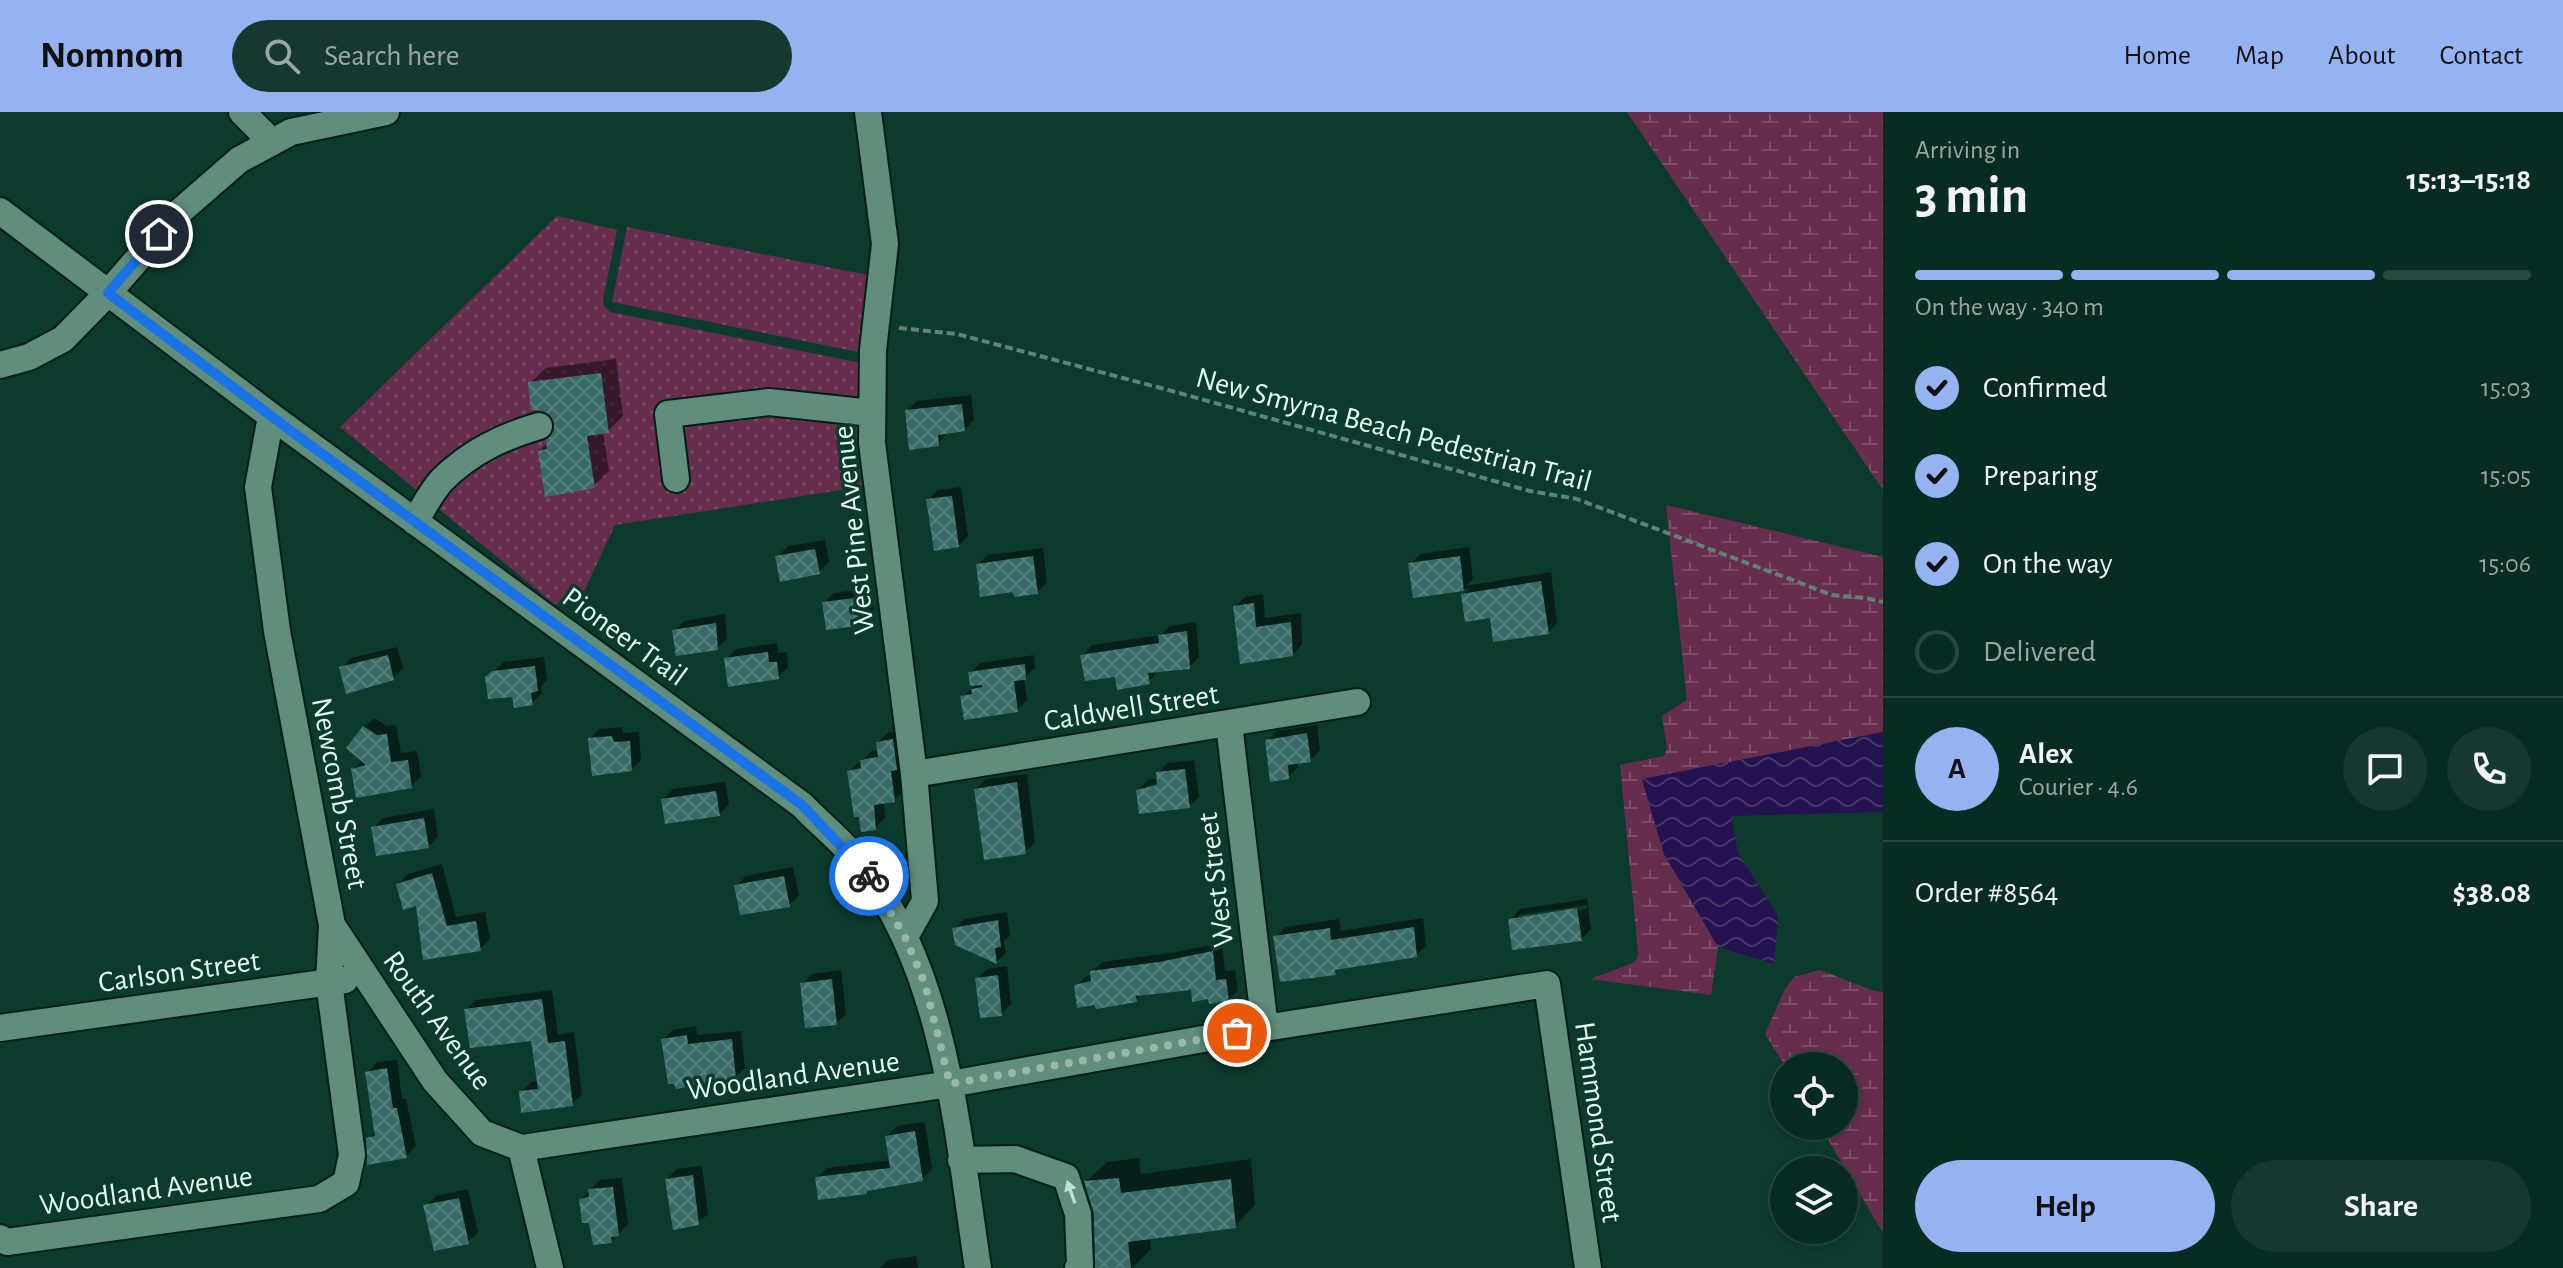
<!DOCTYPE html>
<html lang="en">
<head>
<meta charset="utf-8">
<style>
  :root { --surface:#092c22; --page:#17382f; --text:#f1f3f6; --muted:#99a7a5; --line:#294840; --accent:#95b2f1 }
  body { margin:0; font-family:"Alegreya Sans",sans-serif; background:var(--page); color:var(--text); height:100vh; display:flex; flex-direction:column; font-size:30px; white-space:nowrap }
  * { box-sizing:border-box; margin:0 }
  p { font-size:26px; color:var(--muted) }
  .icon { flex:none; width:44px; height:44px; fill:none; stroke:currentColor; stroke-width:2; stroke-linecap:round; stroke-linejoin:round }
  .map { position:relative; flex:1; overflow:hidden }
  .drawer { display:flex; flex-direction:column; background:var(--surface); width:680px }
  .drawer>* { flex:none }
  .tools { position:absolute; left:1770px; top:940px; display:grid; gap:16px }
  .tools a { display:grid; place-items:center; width:88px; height:88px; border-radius:50%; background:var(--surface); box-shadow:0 4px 12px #0003,0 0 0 2px var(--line); font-size:40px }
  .pin { position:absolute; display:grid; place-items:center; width:68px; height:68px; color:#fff; margin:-34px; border:4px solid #fff; border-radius:50%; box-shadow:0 2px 8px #0007 }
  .courier { position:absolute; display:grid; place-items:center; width:80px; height:80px; margin:-40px; border:6px solid #1a73e8; border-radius:50%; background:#fff; color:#222; box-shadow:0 2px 10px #0007 }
  .headline em { font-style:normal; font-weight:700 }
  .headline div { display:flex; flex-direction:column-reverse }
  .headline { display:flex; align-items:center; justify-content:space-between; height:136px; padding:0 32px }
  h1 { font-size:52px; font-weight:700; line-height:60px }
  .bar { display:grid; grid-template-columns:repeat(4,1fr); gap:12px 8px; align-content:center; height:96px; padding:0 32px }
  .bar i { height:10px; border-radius:6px; background:var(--line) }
  .bar .on { background:var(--accent) }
  .bar p { grid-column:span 4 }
  .line { display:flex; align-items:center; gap:20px; padding:0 32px; border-top:2px solid var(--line) }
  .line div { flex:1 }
  .round { display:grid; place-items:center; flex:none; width:84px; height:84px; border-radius:42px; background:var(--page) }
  ol { padding:0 32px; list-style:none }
  li { display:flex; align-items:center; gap:24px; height:88px }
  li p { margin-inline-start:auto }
  li .icon { padding:8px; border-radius:50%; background:var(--accent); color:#111; stroke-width:4 }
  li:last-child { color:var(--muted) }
  li i { width:44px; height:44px; border:4px solid var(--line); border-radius:50% }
  .cta { display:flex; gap:16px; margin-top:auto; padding:16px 32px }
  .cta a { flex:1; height:92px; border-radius:48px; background:var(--accent); color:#111; font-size:32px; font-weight:700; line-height:92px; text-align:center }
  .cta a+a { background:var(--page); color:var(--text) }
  header { display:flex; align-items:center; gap:48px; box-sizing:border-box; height:112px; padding:0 40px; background:var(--accent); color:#111 }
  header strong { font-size:38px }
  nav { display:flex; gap:44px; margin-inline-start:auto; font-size:28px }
  .search { width:560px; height:72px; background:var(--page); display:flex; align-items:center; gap:20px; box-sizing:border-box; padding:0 28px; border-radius:44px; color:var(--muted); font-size:30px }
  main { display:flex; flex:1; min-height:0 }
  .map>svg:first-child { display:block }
</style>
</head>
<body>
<header>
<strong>Nomnom</strong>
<div class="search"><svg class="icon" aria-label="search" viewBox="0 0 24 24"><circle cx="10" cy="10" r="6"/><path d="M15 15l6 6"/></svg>Search here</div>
<nav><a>Home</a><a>Map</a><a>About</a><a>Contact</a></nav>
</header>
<main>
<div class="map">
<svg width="1883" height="1156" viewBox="0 0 1883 1156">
  <defs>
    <pattern id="wetland-marsh" width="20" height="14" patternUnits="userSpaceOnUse" patternTransform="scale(2)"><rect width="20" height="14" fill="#672d4c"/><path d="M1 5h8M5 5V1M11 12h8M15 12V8" fill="none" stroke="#7d4c66"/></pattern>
    <pattern id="park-dots" width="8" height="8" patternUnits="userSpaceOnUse" patternTransform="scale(2)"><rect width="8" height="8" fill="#672d4c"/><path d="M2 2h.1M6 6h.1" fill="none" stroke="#7d4c66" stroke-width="1.8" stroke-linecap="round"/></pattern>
    <pattern id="water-waves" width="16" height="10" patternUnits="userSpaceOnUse" patternTransform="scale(2)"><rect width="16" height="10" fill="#241251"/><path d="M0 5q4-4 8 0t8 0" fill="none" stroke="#44356a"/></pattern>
    <pattern id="building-cross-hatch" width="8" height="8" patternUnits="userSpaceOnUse" patternTransform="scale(2)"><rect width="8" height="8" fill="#386b67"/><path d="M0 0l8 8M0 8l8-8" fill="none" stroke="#55817d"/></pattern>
  </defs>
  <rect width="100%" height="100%" fill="#0c3b2d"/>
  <path fill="url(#wetland-marsh)" d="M 1627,0 L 1883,0 L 1883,378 Z
    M 1666,393 L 1883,445 L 1883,620 L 1642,668 L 1664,742 L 1718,835 L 1711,883 L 1590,867 L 1633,851 L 1637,847 L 1638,840 L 1620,653 L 1664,644 L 1667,636 L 1662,604 L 1687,588 Z
    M 1820,858 L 1874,879 L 1883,880 L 1883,1121 L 1820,1014 L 1844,1014 L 1844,954 L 1785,954 L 1765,922 L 1785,877 L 1794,865 Z"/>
  <path fill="url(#park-dots)" d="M 557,104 L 617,118 L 603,187 L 604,194 L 610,200 L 856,250 L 862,248 L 867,374 L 615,413 L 581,486 L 554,492 L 340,315 Z
    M 627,115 L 873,164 L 858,240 L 612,190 Z"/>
  <path fill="url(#water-waves)" d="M 1883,620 L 1883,700 L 1731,704 L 1738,741 L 1778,804 L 1774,852 L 1718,835 L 1664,742 L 1642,667 Z"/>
  <path fill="#0007" fill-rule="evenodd" d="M 616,247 L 623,304 L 608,319 L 603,320 L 609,359 L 594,374 L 540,339 L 556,319 L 556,309 L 530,271 L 546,256 Z
    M 971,283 L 974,308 L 964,318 L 948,320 L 938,332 L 907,299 L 917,289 Z
    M 961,375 L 968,424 L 958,434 L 928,388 L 938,378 Z
    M 825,428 L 829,450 L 819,460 L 778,444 L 788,434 Z
    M 1469,435 L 1473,467 L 1466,474 L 1551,460 L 1557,511 L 1548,521 L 1492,503 L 1463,483 L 1470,476 L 1415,484 L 1411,452 L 1420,442 Z
    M 1043,436 L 1047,470 L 1037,480 L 978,452 L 988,443 Z
    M 872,476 L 874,501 L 864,511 L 824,491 L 834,481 Z
    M 1263,482 L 1265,506 L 1301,501 L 1302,533 L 1292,543 L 1242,549 L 1235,495 L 1245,485 Z
    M 725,502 L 727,526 L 717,536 L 674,519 L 684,509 Z
    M 1196,510 L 1199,545 L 1189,555 L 1158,558 L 1149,570 L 1083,543 L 1092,533 L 1161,523 L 1170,514 Z
    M 777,531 L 778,541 L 787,540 L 788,555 L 778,565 L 726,547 L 736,537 Z
    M 397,535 L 403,556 L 393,566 L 342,556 L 351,546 Z
    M 1034,543 L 1035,556 L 1024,566 L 1027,588 L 1017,598 L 962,585 L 976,572 L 970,561 L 980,551 Z
    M 544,545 L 547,568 L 541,574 L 542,581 L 532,591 L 487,565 L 504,550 Z
    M 374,606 L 387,614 L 396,613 L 401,641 L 417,639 L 421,664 L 411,674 L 353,658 L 363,647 L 364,615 Z
    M 1317,613 L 1320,638 L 1310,648 L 1298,650 L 1298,655 L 1288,665 L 1267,629 L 1277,619 Z
    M 622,615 L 623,621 L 639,620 L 641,647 L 632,657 L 590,627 L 599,617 Z
    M 903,618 L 904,678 L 894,688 L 884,689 L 885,706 L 875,716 L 849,659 L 872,639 L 879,638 L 878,630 L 888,621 Z
    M 1194,648 L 1199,685 L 1189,694 L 1138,678 L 1148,668 L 1159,666 L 1158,661 L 1168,651 ZM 1167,669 L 1146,678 L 1146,674 Z
    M 1027,662 L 1035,730 L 1025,740 L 976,677 L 986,667 Z
    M 725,670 L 729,692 L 719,702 L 663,687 L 673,677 Z
    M 434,697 L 438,725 L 428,735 L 373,716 L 383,706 Z
    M 442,752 L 456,805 L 485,800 L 490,827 L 480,837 L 425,846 L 418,791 L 398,772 L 408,762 Z
    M 793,755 L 799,783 L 789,793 L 736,774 L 746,764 Z
    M 1587,787 L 1591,817 L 1581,827 L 1511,807 L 1520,797 ZM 1587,793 L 1587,797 L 1519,807 L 1519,803 Z
    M 1007,800 L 1010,824 L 1004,829 L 1006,841 L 996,850 L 954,817 L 964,807 Z
    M 1423,806 L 1426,834 L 1416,843 L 1341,855 L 1335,861 L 1276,825 L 1285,815 L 1339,807 L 1341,819 Z
    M 1222,831 L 1225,859 L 1235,858 L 1238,878 L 1228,888 L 1210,885 L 1192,876 L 1143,881 L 1136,888 L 1076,874 L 1086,864 L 1093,863 L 1092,860 L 1102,850 L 1170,841 Z
    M 1007,854 L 1011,892 L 1001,902 L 977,867 L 987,857 Z
    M 841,858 L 846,902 L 836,911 L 802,872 L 812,862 Z
    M 552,878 L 558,923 L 574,920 L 582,983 L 572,992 L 521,980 L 531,970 L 539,969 L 533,926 L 466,898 L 476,888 Z
    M 696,914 L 697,923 L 741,919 L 745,956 L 735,965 L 663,927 L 673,918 Z
    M 397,948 L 402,987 L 406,987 L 416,1034 L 406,1044 L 368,1027 L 376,1019 L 368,960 L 377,950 Z
    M 925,1010 L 932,1057 L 922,1067 L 871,1076 L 866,1080 L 817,1066 L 827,1056 L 891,1048 L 887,1024 L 897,1014 Z
    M 1139,1046 L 1141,1062 L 1251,1047 L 1255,1093 L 1235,1114 L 1150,1125 L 1151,1137 L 1132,1156 L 1097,1156 L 1096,1101 L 1086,1070 L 1107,1050 Z
    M 702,1054 L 708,1102 L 698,1111 L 667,1067 L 677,1057 Z
    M 622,1066 L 628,1112 L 611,1130 L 591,1109 L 581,1087 L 600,1068 Z
    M 468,1077 L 478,1120 L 468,1130 L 426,1094 L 436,1084 Z
    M 916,1144 L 918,1156 L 880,1156 L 888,1148 Z"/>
  <path fill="url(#building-cross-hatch)" d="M 601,261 L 609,321 L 587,324 L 595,376 L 545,385 L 538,339 L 547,337 L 546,328 L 554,318 L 554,310 L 550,303 L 542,298 L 531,298 L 528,270 Z
    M 962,292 L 965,319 L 938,323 L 939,334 L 909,338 L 905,298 Z
    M 952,384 L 959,435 L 934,439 L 926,387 Z
    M 815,437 L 820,462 L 780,470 L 775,444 Z
    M 1033,444 L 1038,482 L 1015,485 L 1012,480 L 980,485 L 976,452 Z
    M 1460,444 L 1464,479 L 1413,486 L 1408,451 Z
    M 1541,469 L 1549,522 L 1493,530 L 1490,506 L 1465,510 L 1461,482 Z
    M 863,485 L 865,513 L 826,518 L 822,490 Z
    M 1254,491 L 1256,515 L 1291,510 L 1293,544 L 1240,552 L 1233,494 Z
    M 716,511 L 718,538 L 676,544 L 672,518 Z
    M 1187,519 L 1190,557 L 1148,561 L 1150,572 L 1117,578 L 1115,565 L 1085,569 L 1080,543 L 1159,531 L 1158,523 Z
    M 768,540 L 769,550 L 777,550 L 779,567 L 728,575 L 724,546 Z
    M 388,543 L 394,568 L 346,582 L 339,555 Z
    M 1025,552 L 1026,568 L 1014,569 L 1018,600 L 964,608 L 960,584 L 972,582 L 971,577 L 982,575 L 982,573 L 970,574 L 968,560 Z
    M 535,554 L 538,579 L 531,581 L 533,593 L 514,596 L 512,585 L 488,587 L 485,565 L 492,559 Z
    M 363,614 L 377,623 L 387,622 L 391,650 L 408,648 L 412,676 L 356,686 L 351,657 L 366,653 L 346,636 Z
    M 1307,621 L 1311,650 L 1288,653 L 1289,667 L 1270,670 L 1265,628 Z
    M 612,624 L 614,630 L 630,629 L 632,659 L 592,664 L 588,626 Z
    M 893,627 L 897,658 L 891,659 L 895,690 L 874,693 L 876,718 L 861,720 L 859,705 L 854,705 L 847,659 L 861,656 L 860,648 L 878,645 L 876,630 Z
    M 1185,657 L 1190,696 L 1139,702 L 1136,678 L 1157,673 L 1156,660 Z
    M 1017,670 L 1026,742 L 984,748 L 974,677 Z
    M 716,679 L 720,704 L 665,712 L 661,687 Z
    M 424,706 L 429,736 L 376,744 L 371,715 Z
    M 432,761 L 447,814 L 476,809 L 481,839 L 423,848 L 416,794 L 403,798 L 396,772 Z
    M 784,764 L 790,795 L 740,803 L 734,773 Z
    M 1577,796 L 1582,829 L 1512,838 L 1508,807 Z
    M 998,808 L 1001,835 L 995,836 L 997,852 L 955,833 L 952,816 Z
    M 1414,815 L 1417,845 L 1335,858 L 1336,863 L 1280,870 L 1273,824 L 1330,816 L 1331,828 Z
    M 1213,839 L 1216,868 L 1226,867 L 1229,889 L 1209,892 L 1208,887 L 1192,890 L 1191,878 L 1136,884 L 1137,890 L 1096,897 L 1094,893 L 1077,896 L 1074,873 L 1091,869 L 1090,859 L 1159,850 Z
    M 998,863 L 1002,904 L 980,906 L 975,866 Z
    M 832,867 L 837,913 L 805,916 L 800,871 Z
    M 542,887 L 548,931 L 565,929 L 573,994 L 521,1001 L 519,979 L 538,977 L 531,929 L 470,936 L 464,897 Z
    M 687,923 L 688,932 L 732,927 L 736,967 L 676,977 L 674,972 L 668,972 L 661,927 Z
    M 387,956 L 393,996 L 397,996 L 407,1046 L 367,1053 L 366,1026 L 375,1024 L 365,960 Z
    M 915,1019 L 923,1069 L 867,1079 L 867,1082 L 818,1088 L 815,1065 L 890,1056 L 885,1024 Z
    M 693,1063 L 699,1113 L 673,1118 L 665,1067 Z
    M 1119,1066 L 1121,1081 L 1231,1067 L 1236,1116 L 1128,1130 L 1131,1156 L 1095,1156 L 1094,1101 L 1084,1069 Z
    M 613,1075 L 619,1124 L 611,1125 L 612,1131 L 593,1133 L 589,1111 L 582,1111 L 579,1087 L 589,1085 L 588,1077 Z
    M 459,1086 L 469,1132 L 434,1139 L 423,1093 Z"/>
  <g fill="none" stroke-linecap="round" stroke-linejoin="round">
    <g stroke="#002016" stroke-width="30">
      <path id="minor" d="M 242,0 L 272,30
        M 868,0 L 885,132 L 873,238 L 872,331 L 914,662 L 925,789 L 905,825
        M 0,99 L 271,304 L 802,693 C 823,715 849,735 866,759 C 947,868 958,1026 978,1156
        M 0,253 L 29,245 L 63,227 L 108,181 L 177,102 L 239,48 L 291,20 L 386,0
        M 676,367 L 668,302 L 769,290 L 872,301
        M 415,410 C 423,396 431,380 442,368 C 470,340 502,325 539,314
        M 1229,612 L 1265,916
        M 914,662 L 1357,590
        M 332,813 L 435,969 L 482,1021 L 521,1036 L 550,1156
        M 0,916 L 345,868
        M 521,1036 L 950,972 L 1265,916 L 1547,872 L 1588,1156
        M 961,1048 L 1015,1047 L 1066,1065 L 1078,1102 L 1080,1153 L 1078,1156
        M 0,1126 L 7,1130 L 319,1087 L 346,1071 L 352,1043 L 329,870 L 332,813 L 277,519 L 258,375 L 271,304"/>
    </g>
    <path stroke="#5e8478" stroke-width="4" stroke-dasharray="8 4" stroke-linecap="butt" d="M 899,216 L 957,222 L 1172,279 L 1530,379 L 1577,387 L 1832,483 L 1865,486 L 1883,490"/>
    <use href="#minor" stroke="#608d7c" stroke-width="26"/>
  </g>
  <defs><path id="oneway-solid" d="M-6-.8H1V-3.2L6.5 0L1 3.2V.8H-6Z" transform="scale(2)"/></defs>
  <use fill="#c3e0d4" href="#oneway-solid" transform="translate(1071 1080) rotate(-109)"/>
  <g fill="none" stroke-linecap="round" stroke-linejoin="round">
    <path stroke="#98b8ad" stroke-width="8" stroke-dasharray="0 14.4" d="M 869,764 L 905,825 L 925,872 L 950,972 L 1237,921"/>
    <path stroke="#1a73e8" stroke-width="10" d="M 159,122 L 108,181 L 295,322 L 802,693 L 869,764"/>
  </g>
  <g text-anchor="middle" stroke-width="7" stroke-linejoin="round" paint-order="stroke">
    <g font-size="30" fill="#e4fcf2" stroke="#0c3b2d">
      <text transform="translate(1394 317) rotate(15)" y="10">New Smyrna Beach Pedestrian Trail</text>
      <text transform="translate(853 418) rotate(-96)" y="10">West Pine Avenue</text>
      <text transform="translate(625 524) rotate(36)" y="10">Pioneer Trail</text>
      <text transform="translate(1131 595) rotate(-9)" y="10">Caldwell Street</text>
      <text transform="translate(340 681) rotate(79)" y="10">Newcomb Street</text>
      <text transform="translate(1215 768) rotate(-97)" y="10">West Street</text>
      <text transform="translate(179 859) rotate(-8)" y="10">Carlson Street</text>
      <text transform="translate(438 908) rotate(54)" y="10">Routh Avenue</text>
      <text transform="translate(793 963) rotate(-8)" y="10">Woodland Avenue</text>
      <text transform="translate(1599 1010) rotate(82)" y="10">Hammond Street</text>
      <text transform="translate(146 1078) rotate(-8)" y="10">Woodland Avenue</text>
    </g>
  </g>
</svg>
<div class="tools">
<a><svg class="icon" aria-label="locate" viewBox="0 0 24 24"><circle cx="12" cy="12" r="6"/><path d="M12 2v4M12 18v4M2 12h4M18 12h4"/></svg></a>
<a><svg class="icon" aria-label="layers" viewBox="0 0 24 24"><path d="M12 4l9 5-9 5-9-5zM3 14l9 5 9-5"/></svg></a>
</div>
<div class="pin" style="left:1237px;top:921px;background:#ea580c"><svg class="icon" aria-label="bag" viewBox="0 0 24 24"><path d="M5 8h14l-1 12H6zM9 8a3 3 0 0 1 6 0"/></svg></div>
<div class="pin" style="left:159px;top:122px;background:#1f2937"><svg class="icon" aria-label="home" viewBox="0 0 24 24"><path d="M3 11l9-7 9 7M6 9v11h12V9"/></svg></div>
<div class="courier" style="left:869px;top:764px"><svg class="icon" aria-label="bike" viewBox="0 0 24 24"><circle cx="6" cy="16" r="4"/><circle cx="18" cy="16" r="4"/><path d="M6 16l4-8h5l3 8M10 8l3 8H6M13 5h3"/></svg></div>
</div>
<section class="drawer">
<div class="headline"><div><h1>3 min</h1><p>Arriving in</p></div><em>15:13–15:18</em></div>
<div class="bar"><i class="on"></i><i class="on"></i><i class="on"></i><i></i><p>On the way · 340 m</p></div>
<ol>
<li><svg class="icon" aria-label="check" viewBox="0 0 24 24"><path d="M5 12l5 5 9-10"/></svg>Confirmed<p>15:03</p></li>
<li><svg class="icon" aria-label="check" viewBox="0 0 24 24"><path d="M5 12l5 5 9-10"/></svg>Preparing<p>15:05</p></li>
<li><svg class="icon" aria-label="check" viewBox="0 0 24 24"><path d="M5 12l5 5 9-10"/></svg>On the way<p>15:06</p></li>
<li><i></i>Delivered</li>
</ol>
<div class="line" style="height:144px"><b class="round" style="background:var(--accent);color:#111">A</b><div><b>Alex</b><p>Courier · 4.6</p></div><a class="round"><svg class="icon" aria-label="chat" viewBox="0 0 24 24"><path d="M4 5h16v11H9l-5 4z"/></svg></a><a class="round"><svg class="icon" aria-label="phone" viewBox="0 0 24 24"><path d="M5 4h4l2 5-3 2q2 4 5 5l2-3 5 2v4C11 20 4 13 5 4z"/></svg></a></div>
<div class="line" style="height:104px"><div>Order #8564</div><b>$38.08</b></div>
<div class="cta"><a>Help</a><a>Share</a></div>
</section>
</main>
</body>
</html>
